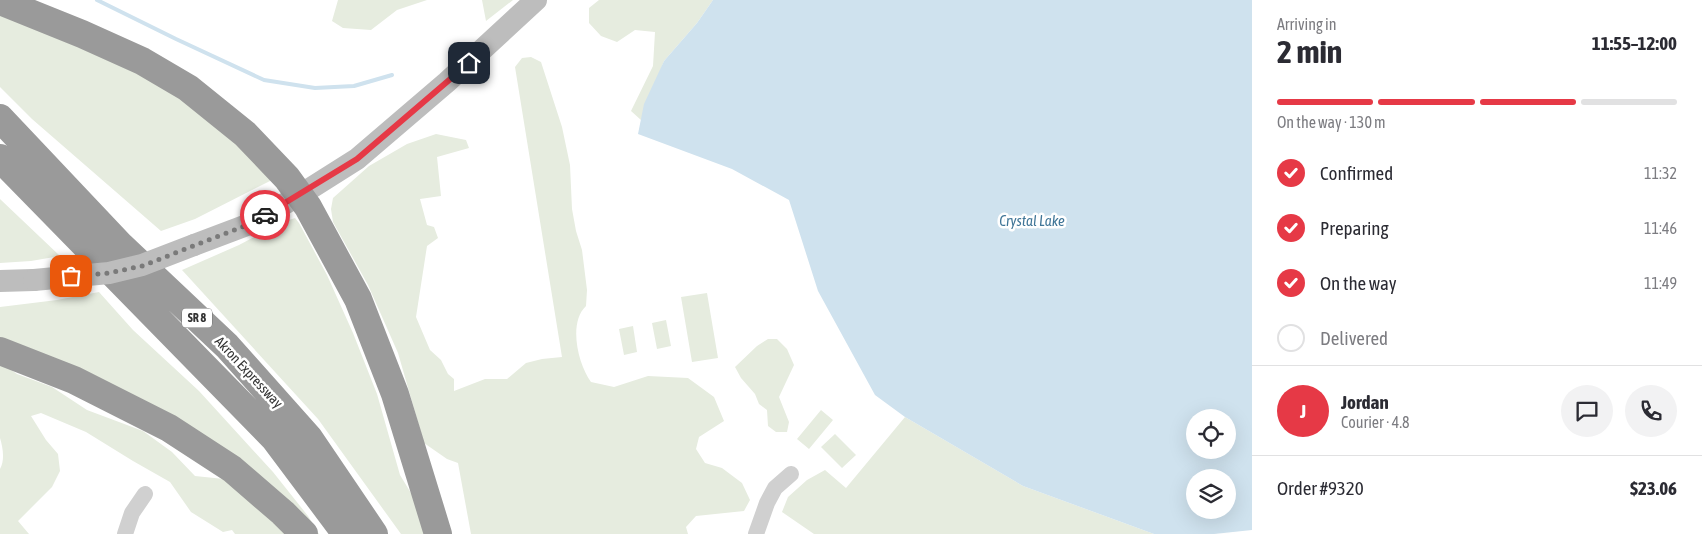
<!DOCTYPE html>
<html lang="en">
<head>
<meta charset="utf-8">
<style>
  :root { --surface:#fff; --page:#f2f2f3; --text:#2b2b33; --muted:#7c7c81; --line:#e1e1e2; --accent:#e63946 }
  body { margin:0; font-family:"Asap Condensed",sans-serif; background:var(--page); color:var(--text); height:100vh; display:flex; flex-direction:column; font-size:19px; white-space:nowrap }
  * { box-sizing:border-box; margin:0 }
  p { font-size:16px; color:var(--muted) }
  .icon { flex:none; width:28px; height:28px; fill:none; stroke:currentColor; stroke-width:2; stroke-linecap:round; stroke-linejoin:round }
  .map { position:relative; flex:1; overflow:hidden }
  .drawer { display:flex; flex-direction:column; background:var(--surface); width:450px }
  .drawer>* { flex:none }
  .buttons { position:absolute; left:1186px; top:409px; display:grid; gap:10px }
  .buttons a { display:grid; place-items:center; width:50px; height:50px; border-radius:50%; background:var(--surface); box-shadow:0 5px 20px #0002; font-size:25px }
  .pin { position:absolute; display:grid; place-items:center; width:42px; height:42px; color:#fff; margin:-21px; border-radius:10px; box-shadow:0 2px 8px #0006 }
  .courier { position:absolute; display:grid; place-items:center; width:50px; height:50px; margin:-25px; border:4px solid #e63946; border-radius:50%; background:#fff; color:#222; box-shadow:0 1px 6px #0007 }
  .summary em { font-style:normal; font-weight:700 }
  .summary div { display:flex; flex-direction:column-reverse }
  .summary { display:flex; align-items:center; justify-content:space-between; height:85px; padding:0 25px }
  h1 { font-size:32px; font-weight:700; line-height:38px }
  .bar { display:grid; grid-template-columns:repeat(4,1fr); gap:8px 5px; align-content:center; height:60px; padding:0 25px }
  .bar i { height:6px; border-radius:4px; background:var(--line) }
  .bar .active { background:var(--accent) }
  .bar p { grid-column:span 4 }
  .line { display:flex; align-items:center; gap:12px; padding:0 25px; border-top:1px solid var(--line) }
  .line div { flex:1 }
  .round { display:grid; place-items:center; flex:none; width:52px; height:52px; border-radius:26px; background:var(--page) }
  ol { padding:0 25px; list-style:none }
  li { display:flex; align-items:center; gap:15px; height:55px }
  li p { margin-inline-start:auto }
  li .icon { padding:5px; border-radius:50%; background:var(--accent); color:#fff; stroke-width:4 }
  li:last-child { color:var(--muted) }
  li i { width:28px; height:28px; border:2px solid var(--line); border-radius:50% }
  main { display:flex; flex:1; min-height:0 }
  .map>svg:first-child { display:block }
</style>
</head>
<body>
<main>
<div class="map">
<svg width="1252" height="534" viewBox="0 0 1252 534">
  <rect width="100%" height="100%" fill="#fff"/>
  <path fill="#e6ecdf" d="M 338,0 L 427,0 L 397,10 L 371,30 L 343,28 L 332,21 Z
    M 482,0 L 513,0 L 486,21 Z
    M 599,0 L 713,0 L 697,23 L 664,61 L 641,120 L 631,111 L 653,66 L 655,32 L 635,30 L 617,42 L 601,36 L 589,23 L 589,8 Z
    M 0,7 L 136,65 L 209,113 L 270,177 L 270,181 L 195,219 L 161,231 L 32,119 L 0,87 Z
    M 531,57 L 541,62 L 562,127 L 570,165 L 572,209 L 576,231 L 582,250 L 587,290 L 586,306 C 568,323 578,364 591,382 L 614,387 L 648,376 L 688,378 L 714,397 L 724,421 L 699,437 L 696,449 L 705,463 L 722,468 L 742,483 L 750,500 L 744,511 L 696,516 L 686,527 L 688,534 L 471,534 L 458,463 L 447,459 L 424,443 L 398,353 L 368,285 L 333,222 L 331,209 L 333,198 L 369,166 L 407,144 L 436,134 L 466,140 L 469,148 L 437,157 L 441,196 L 420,199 L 427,225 L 434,227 L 438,238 L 427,246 L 416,317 L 430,350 L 441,360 L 448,374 L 454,379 L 454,391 L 485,379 L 507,379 L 526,363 L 542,359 L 562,357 L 515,67 L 522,58 Z
    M 0,199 L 60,256 L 31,261 L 0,263 Z
    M 295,218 L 299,223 L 327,275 L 353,333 L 377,394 L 400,475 L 414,498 L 429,534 L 401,534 L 318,419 L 182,270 L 239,245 L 280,223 Z
    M 99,292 L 133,330 L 199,391 L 273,472 L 308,516 L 319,534 L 313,534 L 299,518 L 0,341 L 0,307 L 57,300 Z
    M 707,293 L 718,358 L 692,362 L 681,297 Z
    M 666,320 L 671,346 L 657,349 L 652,323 Z
    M 633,326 L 637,352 L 624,355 L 619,329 Z
    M 768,339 L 777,339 L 787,349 L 794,365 L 779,397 L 789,422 L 787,432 L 776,432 L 768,426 L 767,410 L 759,404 L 755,394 L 741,378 L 735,367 L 757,346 Z
    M 0,362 L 17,374 L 52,387 L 87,410 L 143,431 L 172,452 L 195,476 L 224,479 L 295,534 L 235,534 L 232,530 L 223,532 L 191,512 L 170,482 L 133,461 L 86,432 L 41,413 L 31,416 L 46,440 L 58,454 L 60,471 L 52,487 L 18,521 L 29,534 L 0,534 L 0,469 C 5,460 3,448 0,438 Z
    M 821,410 L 833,420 L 809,449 L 797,439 Z
    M 905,417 L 1023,486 L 1154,534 L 814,534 L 782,512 L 788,497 L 807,480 L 825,470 L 846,488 Z
    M 835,434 L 856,455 L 842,468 L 821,447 Z"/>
  <path fill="#cfe2ee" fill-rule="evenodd" d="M 713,0 L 1252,0 L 1252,530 L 1214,534 L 1154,534 L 1023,486 L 905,417 L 875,395 L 818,291 L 789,200 L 732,169 L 638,134 L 644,104 L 664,61 L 697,23 ZM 1195,418 L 1228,418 L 1228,450 L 1195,450 ZM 1195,478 L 1228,478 L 1228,510 L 1195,510 Z"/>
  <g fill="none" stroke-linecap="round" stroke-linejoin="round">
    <path stroke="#cfe2ee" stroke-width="4" d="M 97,0 L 176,39 L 264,80 L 315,88 L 354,86 L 392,75"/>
    <path stroke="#d0d0d0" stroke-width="16" d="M 125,534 L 132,513 L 145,494
      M 756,534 L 767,503 L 775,488 L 791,474"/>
    <path stroke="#bdbdbd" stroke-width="22" d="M 194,245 L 247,225 L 300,195 L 357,159 L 447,82 L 536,0
      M 0,281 L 34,280"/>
    <path stroke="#9a9a9a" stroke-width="28" d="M 0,1 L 82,34 L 142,61 L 188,88 L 245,134 L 287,178 L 308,207 L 358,299 L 395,394 L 438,534
      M 0,118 L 121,246 L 227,346 L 309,438 L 374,534
      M 0,158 L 275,439 L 346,534
      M 0,351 L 74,380 L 169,428 L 232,469 L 283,513 L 304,534"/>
    <path stroke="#bdbdbd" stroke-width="22" d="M 34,280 L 109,273 L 142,265 L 194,245"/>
  </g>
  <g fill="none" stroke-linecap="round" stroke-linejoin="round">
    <path stroke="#7a7a7a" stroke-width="5" stroke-dasharray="0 9" d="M 71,276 L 109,273 L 142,266 L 247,225 L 265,215"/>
    <path stroke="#e63946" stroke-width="6" d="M 265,215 L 357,159 L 469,63"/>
  </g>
  <g text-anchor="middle" stroke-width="5" stroke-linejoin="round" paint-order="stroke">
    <rect fill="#fff" stroke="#707070" stroke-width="1" x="182" y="308.5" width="30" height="19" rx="4"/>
    <g font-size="12" font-weight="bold" fill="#333">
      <text x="197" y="322">SR 8</text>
    </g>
    <g font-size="14" fill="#333" stroke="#fff">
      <text transform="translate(249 372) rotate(47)" y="5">Akron Expressway</text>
    </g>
    <g font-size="15" font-style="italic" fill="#3f7597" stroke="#fff">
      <text x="1032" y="226">Crystal Lake</text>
    </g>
  </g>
</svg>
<div class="buttons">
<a><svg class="icon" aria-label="locate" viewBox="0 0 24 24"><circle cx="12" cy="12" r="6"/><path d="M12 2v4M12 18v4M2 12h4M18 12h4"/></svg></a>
<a><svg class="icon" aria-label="layers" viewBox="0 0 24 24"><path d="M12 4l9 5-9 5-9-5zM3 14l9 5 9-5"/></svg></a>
</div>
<div class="pin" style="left:71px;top:276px;background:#ea580c"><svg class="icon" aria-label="bag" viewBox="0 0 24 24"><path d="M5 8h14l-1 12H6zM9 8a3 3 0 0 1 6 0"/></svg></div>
<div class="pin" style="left:469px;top:63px;background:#1f2937"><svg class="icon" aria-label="home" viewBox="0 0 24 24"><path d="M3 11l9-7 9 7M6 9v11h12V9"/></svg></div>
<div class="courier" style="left:265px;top:215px"><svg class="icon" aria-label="car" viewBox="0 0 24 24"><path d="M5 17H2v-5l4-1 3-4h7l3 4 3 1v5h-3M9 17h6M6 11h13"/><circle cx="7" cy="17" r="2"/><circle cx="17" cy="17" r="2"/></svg></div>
</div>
<section class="drawer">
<div class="summary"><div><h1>2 min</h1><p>Arriving in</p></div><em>11:55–12:00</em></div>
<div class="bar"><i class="active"></i><i class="active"></i><i class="active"></i><i></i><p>On the way · 130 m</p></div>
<ol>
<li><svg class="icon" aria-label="check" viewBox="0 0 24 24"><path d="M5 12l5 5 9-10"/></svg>Confirmed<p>11:32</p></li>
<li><svg class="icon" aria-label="check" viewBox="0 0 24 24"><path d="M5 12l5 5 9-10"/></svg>Preparing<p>11:46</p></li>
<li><svg class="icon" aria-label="check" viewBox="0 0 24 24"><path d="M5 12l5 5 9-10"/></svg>On the way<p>11:49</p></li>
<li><i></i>Delivered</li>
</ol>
<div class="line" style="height:90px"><b class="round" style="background:var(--accent);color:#fff">J</b><div><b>Jordan</b><p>Courier · 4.8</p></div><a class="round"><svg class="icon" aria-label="chat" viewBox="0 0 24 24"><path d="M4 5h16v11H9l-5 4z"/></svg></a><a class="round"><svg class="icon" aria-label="phone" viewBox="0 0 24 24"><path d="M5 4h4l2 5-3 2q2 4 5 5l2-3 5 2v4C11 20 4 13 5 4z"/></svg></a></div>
<div class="line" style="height:65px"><div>Order #9320</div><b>$23.06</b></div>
</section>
</main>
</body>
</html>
